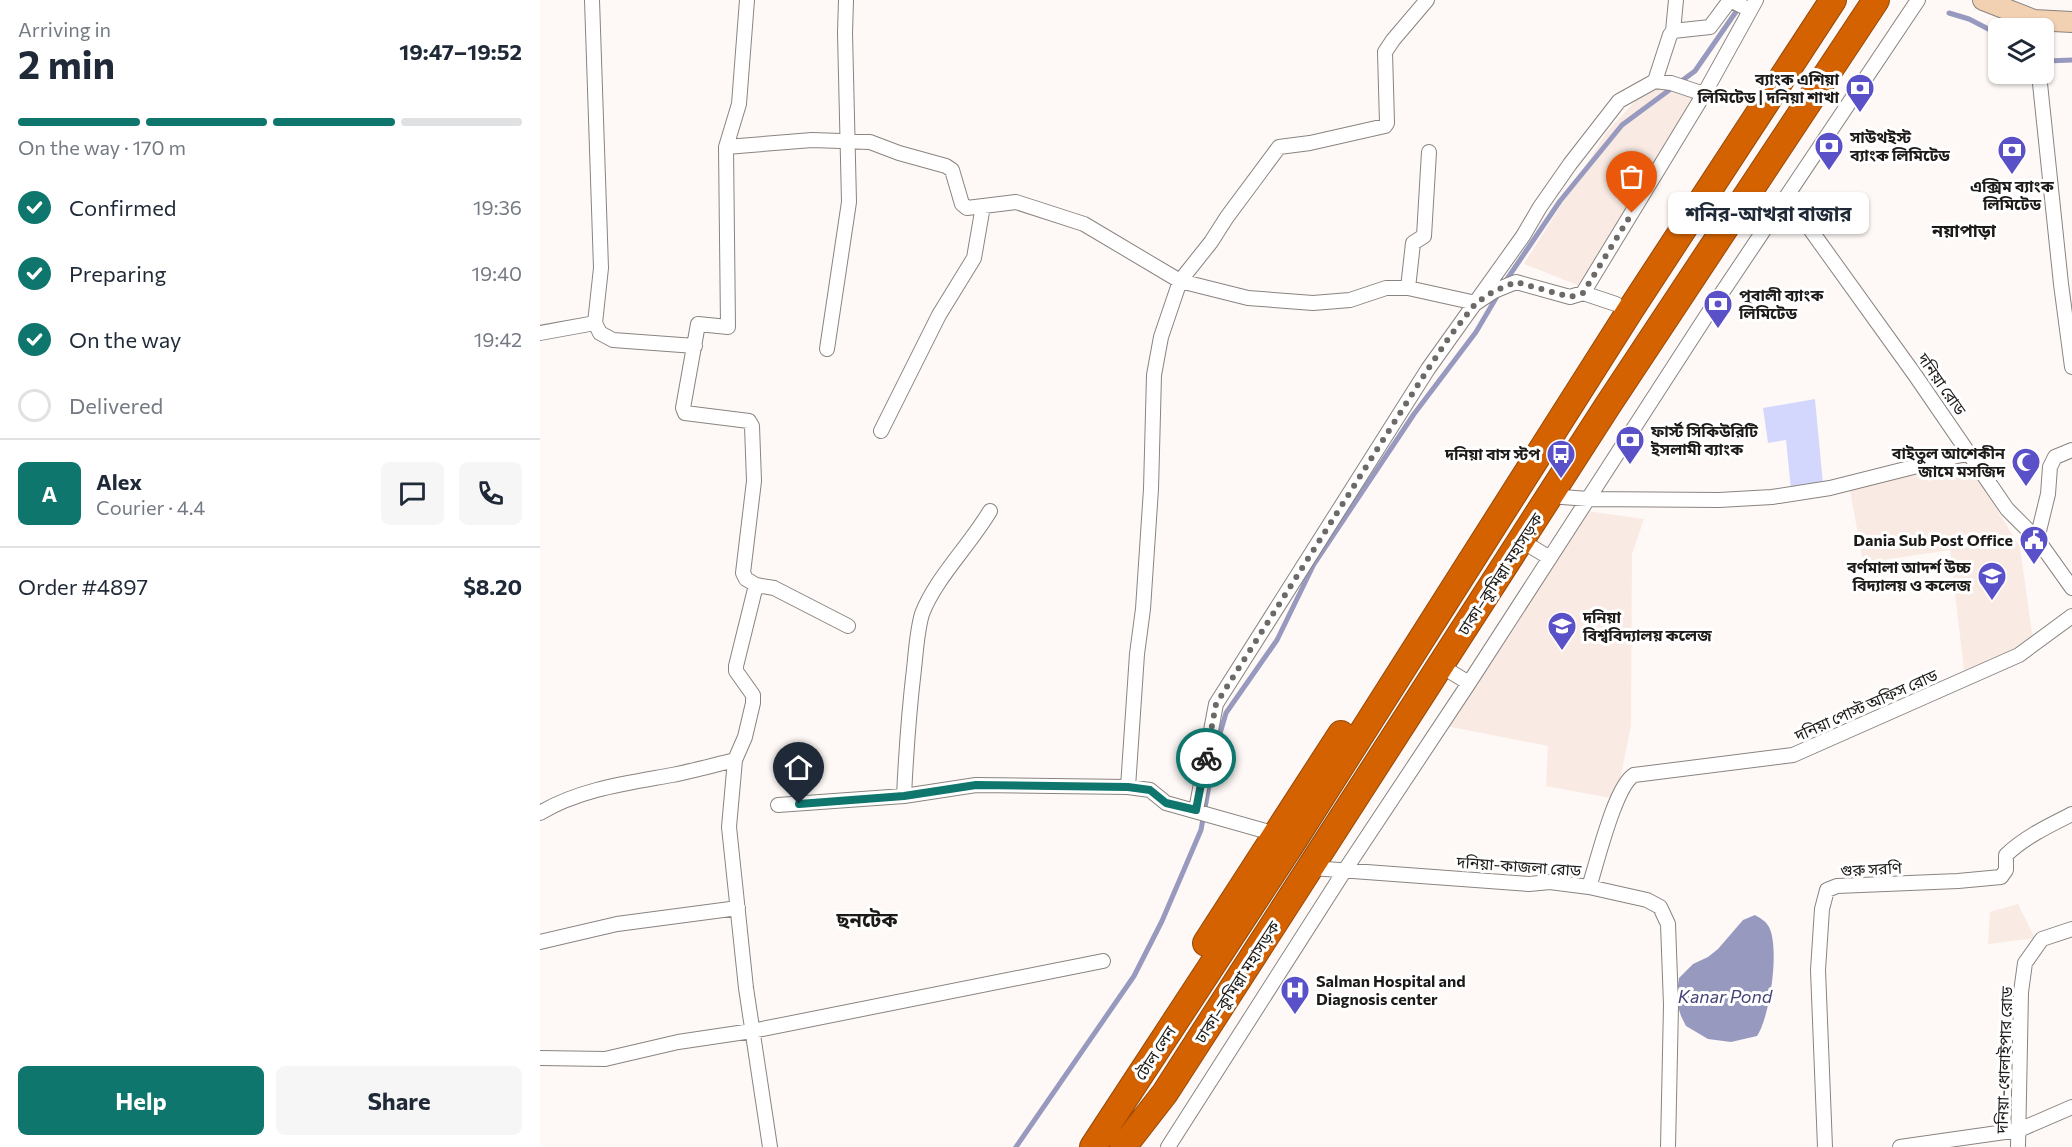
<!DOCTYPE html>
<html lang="en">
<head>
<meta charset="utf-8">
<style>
  :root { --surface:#fff; --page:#f6f6f7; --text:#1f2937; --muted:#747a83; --line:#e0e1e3; --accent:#0f766e }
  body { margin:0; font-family:Commissioner,"Noto Sans Bengali",sans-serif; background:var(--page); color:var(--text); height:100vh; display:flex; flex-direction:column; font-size:22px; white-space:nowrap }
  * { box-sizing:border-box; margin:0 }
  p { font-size:20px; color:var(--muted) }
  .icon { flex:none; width:33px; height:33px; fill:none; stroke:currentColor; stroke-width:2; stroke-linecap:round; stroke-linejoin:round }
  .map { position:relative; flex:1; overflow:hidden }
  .panel { display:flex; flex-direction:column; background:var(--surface); width:540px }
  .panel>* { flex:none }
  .tools { position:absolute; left:1448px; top:18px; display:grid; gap:12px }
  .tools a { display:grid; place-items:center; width:66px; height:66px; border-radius:9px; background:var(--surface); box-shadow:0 2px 4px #0004; font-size:30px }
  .pin { position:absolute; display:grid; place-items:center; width:51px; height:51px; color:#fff; margin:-62px -26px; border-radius:50% 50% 50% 0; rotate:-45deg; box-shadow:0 0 6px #0007 }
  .pin .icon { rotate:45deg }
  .courier { position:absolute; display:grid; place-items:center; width:60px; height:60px; margin:-30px; border:4px solid #0f766e; border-radius:50%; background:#fff; color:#222; box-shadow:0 2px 8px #0007 }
  .bubble { position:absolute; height:42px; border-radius:9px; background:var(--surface); box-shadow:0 2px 4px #0004; font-size:20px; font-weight:700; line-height:42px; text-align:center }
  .overview em { font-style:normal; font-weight:700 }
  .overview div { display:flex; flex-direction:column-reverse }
  .overview { display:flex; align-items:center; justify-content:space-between; height:102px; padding:0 18px }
  h1 { font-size:39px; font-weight:700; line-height:45px }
  .bar { display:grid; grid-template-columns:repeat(4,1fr); gap:9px 6px; align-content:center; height:72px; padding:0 18px }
  .bar i { height:8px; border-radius:4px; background:var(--line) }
  .bar .selected { background:var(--accent) }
  .bar p { grid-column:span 4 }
  .line { display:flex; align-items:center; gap:15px; padding:0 18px; border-top:2px solid var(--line) }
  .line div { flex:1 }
  .round { display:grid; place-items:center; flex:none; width:63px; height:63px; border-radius:9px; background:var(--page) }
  ol { padding:0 18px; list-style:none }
  li { display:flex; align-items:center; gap:18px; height:66px }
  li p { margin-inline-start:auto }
  li .icon { padding:6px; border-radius:50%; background:var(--accent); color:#fff; stroke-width:4 }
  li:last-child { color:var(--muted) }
  li i { width:33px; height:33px; border:3px solid var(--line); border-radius:50% }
  .cta { display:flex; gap:12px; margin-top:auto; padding:12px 18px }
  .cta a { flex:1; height:69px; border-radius:9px; background:var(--accent); color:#fff; font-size:24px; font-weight:700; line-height:69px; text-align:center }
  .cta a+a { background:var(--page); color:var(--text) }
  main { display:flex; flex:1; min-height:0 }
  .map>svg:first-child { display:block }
</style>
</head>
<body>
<main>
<section class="panel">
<div class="overview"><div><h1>2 min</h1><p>Arriving in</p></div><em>19:47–19:52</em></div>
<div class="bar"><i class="selected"></i><i class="selected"></i><i class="selected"></i><i></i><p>On the way · 170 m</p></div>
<ol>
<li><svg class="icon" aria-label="check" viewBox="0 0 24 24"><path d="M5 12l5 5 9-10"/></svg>Confirmed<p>19:36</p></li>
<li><svg class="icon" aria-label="check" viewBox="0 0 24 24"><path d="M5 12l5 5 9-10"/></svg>Preparing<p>19:40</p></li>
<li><svg class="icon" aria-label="check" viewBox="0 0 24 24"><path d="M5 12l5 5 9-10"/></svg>On the way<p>19:42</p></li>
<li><i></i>Delivered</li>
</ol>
<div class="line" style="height:108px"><b class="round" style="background:var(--accent);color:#fff">A</b><div><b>Alex</b><p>Courier · 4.4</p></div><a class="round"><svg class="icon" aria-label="chat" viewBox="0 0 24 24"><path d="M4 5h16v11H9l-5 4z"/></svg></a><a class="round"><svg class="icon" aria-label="phone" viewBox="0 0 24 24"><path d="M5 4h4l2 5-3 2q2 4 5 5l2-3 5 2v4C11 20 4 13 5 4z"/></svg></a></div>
<div class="line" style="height:78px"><div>Order #4897</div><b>$8.20</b></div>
<div class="cta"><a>Help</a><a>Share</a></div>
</section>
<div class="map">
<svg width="1532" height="1147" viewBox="0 0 1532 1147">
  <rect width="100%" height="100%" fill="#fef9f6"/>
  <path fill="#f9ebe3" d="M 1123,81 L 1165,101 L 1045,288 L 984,264 L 1066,133 L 1104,91 Z
    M 1427,461 L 1480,547 L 1493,640 L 1424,670 L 1410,550 L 1323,563 L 1310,490 Z
    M 1040,510 L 1104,519 L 1092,554 L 1091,726 L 1076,799 L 1006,786 L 1008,746 L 906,726 Z
    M 1478,904 L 1495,938 L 1448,944 L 1450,912 Z"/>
  <path fill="#d4d7fd" d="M 1275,399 L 1283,484 L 1251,490 L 1246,440 L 1228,443 L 1223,408 Z"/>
  <path fill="#9799bf" d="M 1215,915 C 1220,918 1226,921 1229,927 C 1240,948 1230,1017 1217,1036 L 1191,1042 L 1168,1039 L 1146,1026 L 1141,1016 L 1136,1000 L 1139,978 L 1153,964 L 1168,957 L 1178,949 L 1203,920 Z"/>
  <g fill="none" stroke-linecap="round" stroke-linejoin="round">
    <path stroke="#9799bf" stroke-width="5" d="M 1409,13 L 1429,19 L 1458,34
      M 1507,61 L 1532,60
      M 965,282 L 1020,201 L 1082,125 L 1155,71 L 1200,6
      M 476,1147 L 594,976 L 622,921 L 661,830 L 676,747 L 686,713 L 737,640 L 774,564 L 874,414 L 936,332 L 959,293"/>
    <g stroke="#8a8480" stroke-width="16">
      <path id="street" d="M 52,0 L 61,268 L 55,323 L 60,333 L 73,340 L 155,346
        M 207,0 L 199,104 L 186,147 L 188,327 L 158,324 L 143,408 L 145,413 L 209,421 L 212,426 L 214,481 L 203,573 L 206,579 L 216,585 L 196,666 L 196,671 L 213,695 L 213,703 L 205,737 L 195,760 L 189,827 L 206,988 L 230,1147
        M 1133,31 L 1136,0
        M 1499,74 L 1521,284 L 1532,367
        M 1115,81 L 1130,35 L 1133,31 L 1170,27 L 1190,0 L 1210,10
        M 1164,94 L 1216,0
        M 186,147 L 272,140 L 330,142 L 359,153 L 406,166 L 412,170 L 422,204 L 427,208 L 476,202 L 544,224 L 640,281 L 708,298 L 773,303 L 810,300 L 846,288 L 868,288 L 936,303 L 954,291 L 976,282 L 1030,297 L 1043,293 L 1076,304
        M 1247,197 L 1375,375 L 1467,509 L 1497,539 L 1532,588
        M 868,288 L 873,243 L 884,236 L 889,152
        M 0,333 L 55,323
        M 287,349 L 309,202 L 305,33 L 306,0
        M 341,431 L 399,315 L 434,258 L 443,206
        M 1010,496 L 1048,499 L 1179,500 L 1232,497 L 1290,488 L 1429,453
        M 1497,539 L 1508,494 L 1510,467 L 1515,457 L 1532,450
        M 982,541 L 1010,558
        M 216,585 L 234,588 L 308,626
        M 901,666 L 929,683
        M 364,796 C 366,754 369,711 374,669 C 376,651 377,631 382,614 C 395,579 430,545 450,511
        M 238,805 L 364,796 L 436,785 L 588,787
        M 656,810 L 676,704 L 888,369 L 983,236 L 1000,207 L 1030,164 L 1079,101 L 1115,81 L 1131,83 L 1164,94 L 1043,293
        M 0,813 C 40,789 88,783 132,775 C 153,771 174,765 195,760
        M 736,834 L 626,803 L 610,790 L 588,787 L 597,654 L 603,609 L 611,489 L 614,375 L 621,337 L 640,281 L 671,242 L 687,217 L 739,147 L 770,143 L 845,126 L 847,123 L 845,52 L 853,40 L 887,0
        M 772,868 L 989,884 L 1010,882 L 1049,887 L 1107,900 L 1120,907 L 1128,924 L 1131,1005 L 1128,1147
        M 1049,887 C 1057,863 1075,786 1094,775 L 1253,755 L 1479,655 L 1532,616
        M 0,942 L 77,924 L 198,908
        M 0,1058 L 65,1059 L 138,1042 L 212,1031 L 563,961
        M 628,1147 L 805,870 L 929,683 L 1165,318 L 1378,0
        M 1285,1147 L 1278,970 L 1282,909 L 1287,890 L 1297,886 L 1418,881 L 1461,877 L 1466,870 L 1466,855 C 1485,837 1508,826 1532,814
        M 1360,1147 L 1479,1130 L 1532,1107
        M 1478,1147 L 1481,992 L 1485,963 L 1502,939 L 1532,929"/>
    </g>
    <g stroke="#8a8480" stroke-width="22">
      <path id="secondary" d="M 1443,0 L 1494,20 L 1532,22"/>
    </g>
    <g stroke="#944909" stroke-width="28">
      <path id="highway" d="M 666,943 L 801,734
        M 553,1147 L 754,840 L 1091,309 L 1293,0
        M 583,1147 L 625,1093 L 1068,405 L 1336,0"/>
    </g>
    <use href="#street" stroke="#fff" stroke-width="14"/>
    <use href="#secondary" stroke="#f2d0b2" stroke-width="20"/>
    <use href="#highway" stroke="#d46200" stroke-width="26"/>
  </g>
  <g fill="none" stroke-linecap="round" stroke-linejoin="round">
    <path stroke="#6c6966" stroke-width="6" stroke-dasharray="0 10.8" d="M 666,758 L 676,704 L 888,369 L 910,336 L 936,303 L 954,291 L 976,282 L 1030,297 L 1043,293 L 1092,213"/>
    <path stroke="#0f766e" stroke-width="8" d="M 259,804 L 364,796 L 436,785 L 588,787 L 610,790 L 626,803 L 656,810 L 666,758"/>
  </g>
  <defs>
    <g id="bank-pin" transform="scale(1.5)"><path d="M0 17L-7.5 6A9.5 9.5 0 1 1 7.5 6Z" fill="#5a50c8" stroke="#fff"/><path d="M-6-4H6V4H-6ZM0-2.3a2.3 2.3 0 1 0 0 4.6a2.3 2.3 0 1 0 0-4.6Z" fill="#fff"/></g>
    <g id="bus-pin" transform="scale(1.5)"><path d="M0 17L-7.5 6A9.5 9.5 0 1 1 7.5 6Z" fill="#5a50c8" stroke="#fff"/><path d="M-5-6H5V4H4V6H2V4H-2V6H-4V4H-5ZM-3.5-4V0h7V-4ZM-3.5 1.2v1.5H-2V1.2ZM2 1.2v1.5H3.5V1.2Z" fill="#fff"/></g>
    <g id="mosque-pin" transform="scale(1.5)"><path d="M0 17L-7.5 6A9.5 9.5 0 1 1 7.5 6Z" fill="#5a50c8" stroke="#fff"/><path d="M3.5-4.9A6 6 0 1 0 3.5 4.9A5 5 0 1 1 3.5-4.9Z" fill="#fff"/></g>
    <g id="civic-pin" transform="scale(1.5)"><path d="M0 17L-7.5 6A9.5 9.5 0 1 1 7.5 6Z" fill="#5a50c8" stroke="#fff"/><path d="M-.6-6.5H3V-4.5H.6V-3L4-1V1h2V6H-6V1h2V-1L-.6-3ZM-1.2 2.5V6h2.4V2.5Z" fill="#fff"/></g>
    <g id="university-pin" transform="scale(1.5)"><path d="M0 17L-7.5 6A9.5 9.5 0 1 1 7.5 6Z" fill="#5a50c8" stroke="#fff"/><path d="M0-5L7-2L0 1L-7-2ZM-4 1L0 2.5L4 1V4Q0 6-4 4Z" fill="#fff"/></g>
    <g id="hospital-pin" transform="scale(1.5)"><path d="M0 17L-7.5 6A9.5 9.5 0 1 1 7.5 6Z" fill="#5a50c8" stroke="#fff"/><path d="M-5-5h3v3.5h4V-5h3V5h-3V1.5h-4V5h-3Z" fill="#fff"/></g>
  </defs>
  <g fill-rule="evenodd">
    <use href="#bank-pin" x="1320" y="88"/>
    <use href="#bank-pin" x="1289" y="146"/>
    <use href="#bank-pin" x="1472" y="150"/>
    <use href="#bank-pin" x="1178" y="304"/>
    <use href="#bank-pin" x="1090" y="440"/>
    <use href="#bus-pin" x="1021" y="454"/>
    <use href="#mosque-pin" x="1486" y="462"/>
    <use href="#civic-pin" x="1494" y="540"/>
    <use href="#university-pin" x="1452" y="576"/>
    <use href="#university-pin" x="1022" y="626"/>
    <use href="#hospital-pin" x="755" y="990"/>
  </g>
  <g text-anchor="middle" stroke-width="6" stroke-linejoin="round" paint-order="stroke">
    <g font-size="16" font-weight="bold" fill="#1d1b19" stroke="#fff" text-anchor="end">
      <text x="1299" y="85">ব্যাংক এশিয়া<tspan x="1299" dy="18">লিমিটেড | দনিয়া শাখা</tspan></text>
      <text x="1310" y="143" text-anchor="start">সাউথইস্ট<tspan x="1310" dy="18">ব্যাংক লিমিটেড</tspan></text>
      <text x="1472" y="192" text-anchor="middle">এক্সিম ব্যাংক<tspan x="1472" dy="18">লিমিটেড</tspan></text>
      <text x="1199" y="301" text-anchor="start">পুবালী ব্যাংক<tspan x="1199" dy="18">লিমিটেড</tspan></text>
      <text x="1111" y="437" text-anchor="start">ফার্স্ট সিকিউরিটি<tspan x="1111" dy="18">ইসলামী ব্যাংক</tspan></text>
      <text x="1465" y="459">বাইতুল আশেকীন<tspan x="1465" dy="18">জামে মসজিদ</tspan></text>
      <text x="1000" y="460">দনিয়া বাস স্টপ</text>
      <text x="1473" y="546">Dania Sub Post Office</text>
      <text x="1431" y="573">বর্ণমালা আদর্শ উচ্চ<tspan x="1431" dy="18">বিদ্যালয় ও কলেজ</tspan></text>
      <text x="1043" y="623" text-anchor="start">দনিয়া<tspan x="1043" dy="18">বিশ্ববিদ্যালয় কলেজ</tspan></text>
      <text x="776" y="987" text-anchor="start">Salman Hospital and<tspan x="776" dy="18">Diagnosis center</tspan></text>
    </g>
    <g font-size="16" fill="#1d1b19" stroke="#fff">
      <text transform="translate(1402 384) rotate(55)" y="6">দনিয়া রোড</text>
      <text transform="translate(960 574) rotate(-57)" y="6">ঢাকা–কুমিল্লা মহাসড়ক</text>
      <text transform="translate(1326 705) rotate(-24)" y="6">দনিয়া পোস্ট অফিস রোড</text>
      <text transform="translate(979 866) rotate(4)" y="6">দনিয়া-কাজলা রোড</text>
      <text transform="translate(1331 869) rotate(-3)" y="6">গুরু সরণি</text>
      <text transform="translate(697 982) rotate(-57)" y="6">ঢাকা–কুমিল্লা মহাসড়ক</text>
      <text transform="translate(615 1053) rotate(-57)" y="6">টোল লেন</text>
      <text transform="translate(1464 1060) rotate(-88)" y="6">দনিয়া-ধোলাইপার রোড</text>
    </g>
    <g font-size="18" font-weight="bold" fill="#1d1b19" stroke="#fff">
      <text x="1424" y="237">নয়াপাড়া</text>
    </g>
    <g font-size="18" font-style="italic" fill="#444478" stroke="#fff">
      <text x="1185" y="1003">Kanar Pond</text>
    </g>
    <g font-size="20" font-weight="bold" fill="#1d1b19" stroke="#fff">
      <text x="327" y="927">ছনটেক</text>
    </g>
  </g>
</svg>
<div class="tools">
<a><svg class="icon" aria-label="layers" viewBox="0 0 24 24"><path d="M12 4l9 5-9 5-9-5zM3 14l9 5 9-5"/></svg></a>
</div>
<div class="pin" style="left:1092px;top:213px;background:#ea580c"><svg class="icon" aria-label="bag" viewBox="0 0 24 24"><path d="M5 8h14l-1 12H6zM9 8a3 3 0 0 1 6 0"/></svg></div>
<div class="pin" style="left:259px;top:804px;background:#1f2937"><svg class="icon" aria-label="home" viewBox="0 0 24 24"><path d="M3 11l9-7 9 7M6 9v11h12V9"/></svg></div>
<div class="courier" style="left:666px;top:758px"><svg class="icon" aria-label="bike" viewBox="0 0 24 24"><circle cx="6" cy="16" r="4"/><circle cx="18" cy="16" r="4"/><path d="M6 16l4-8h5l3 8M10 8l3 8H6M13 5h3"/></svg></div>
<div class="bubble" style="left:1128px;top:192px;width:201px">শনির-আখরা বাজার</div>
</div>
</main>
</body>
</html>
